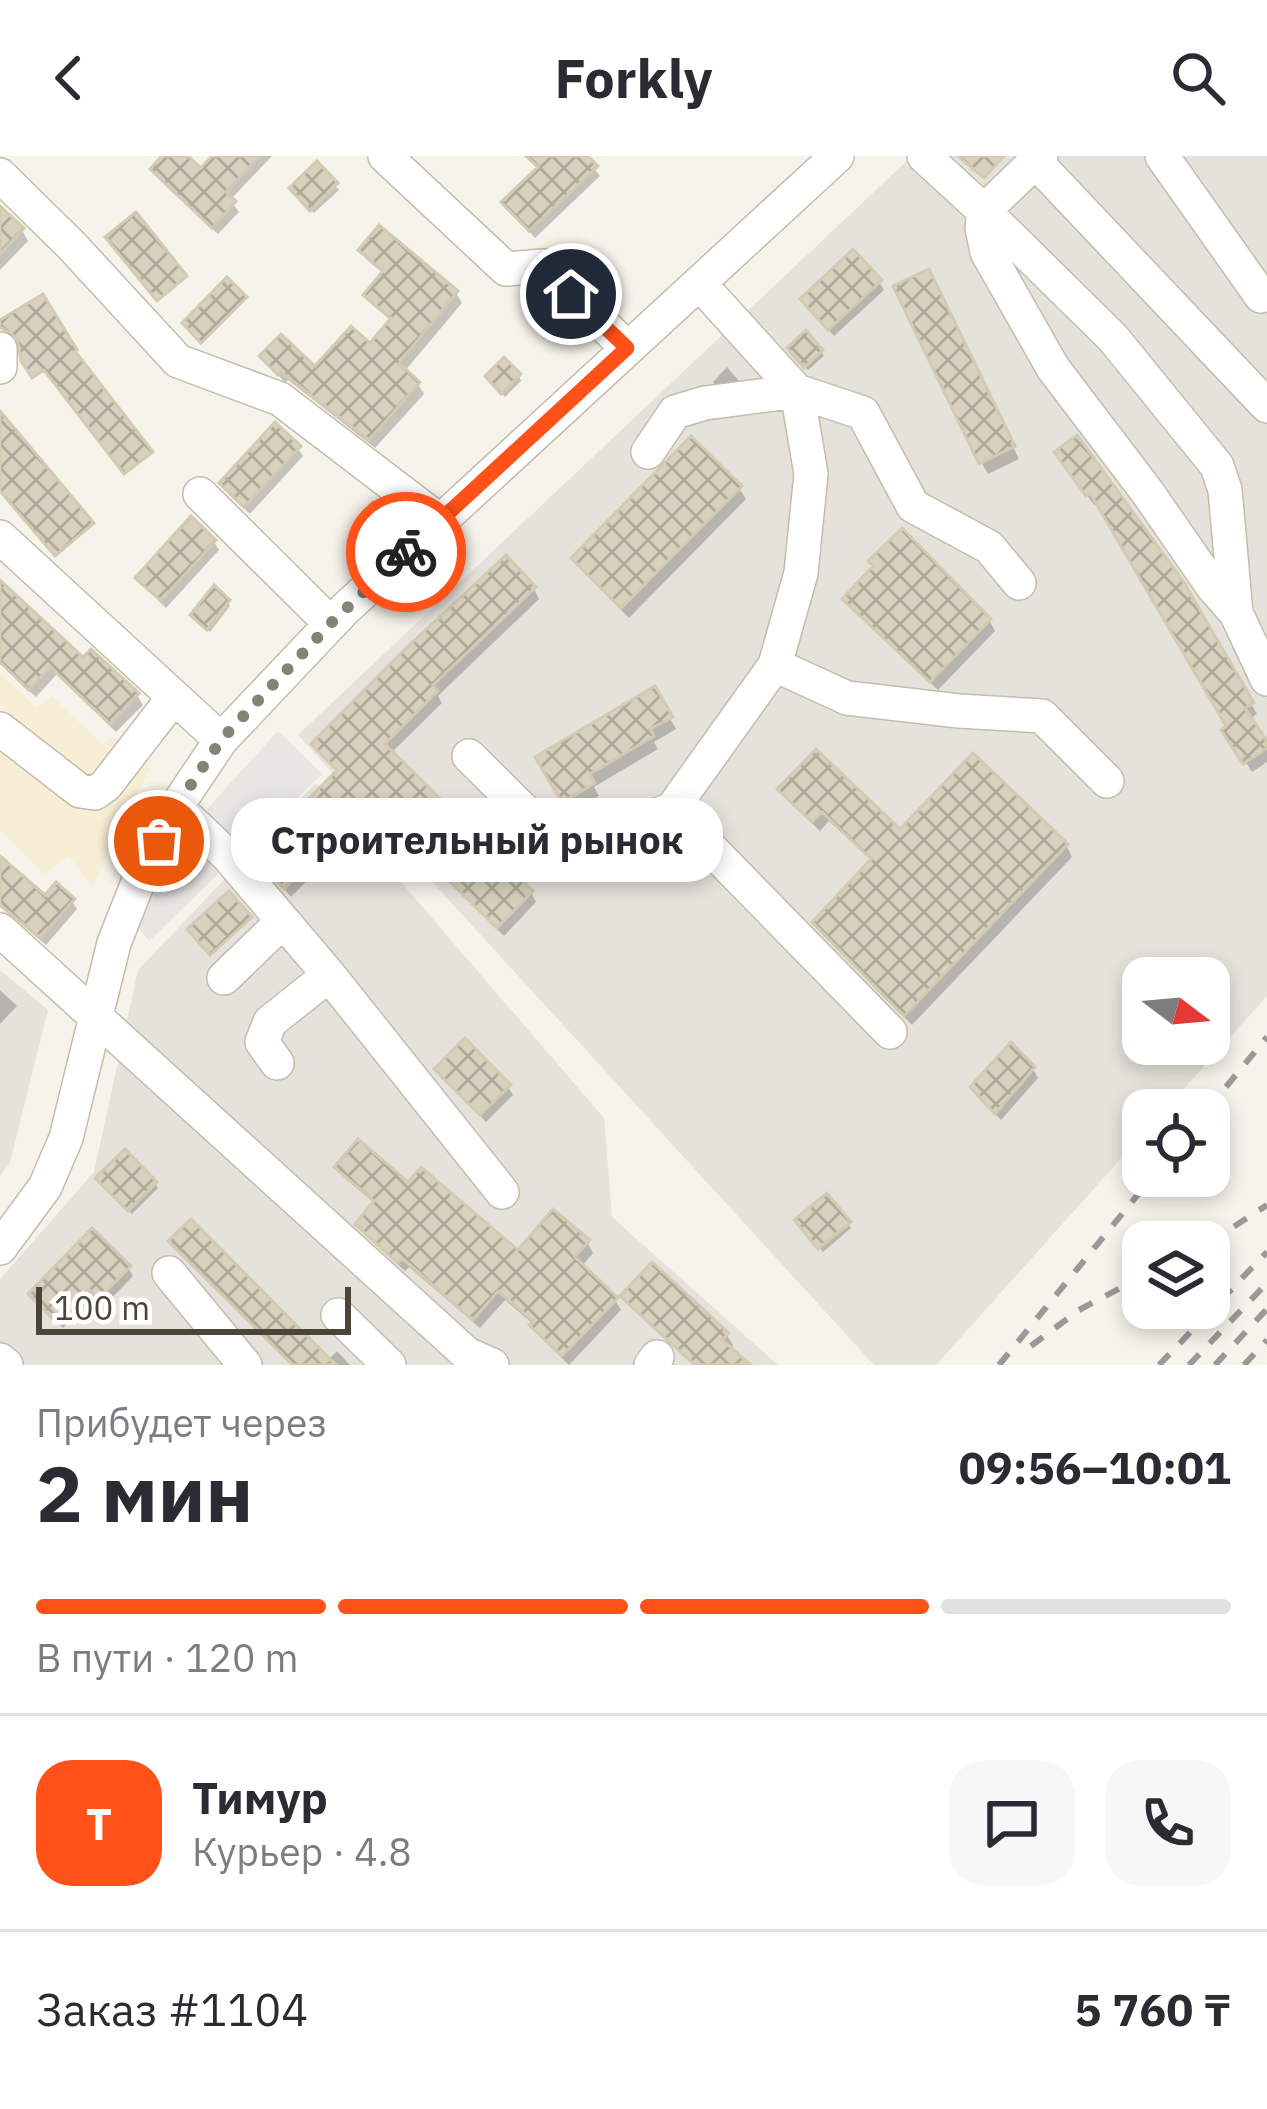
<!DOCTYPE html>
<html lang="ru">
<head>
<meta charset="utf-8">
<style>
  :root { --surface:#fff; --page:#f7f7f7; --text:#2b2b33; --muted:#7c7c81; --line:#e1e1e2; --accent:#ff5118 }
  body { margin:0; font-family:"IBM Plex Sans",sans-serif; background:var(--page); color:var(--text); height:100vh; display:flex; flex-direction:column; font-size:45px; white-space:nowrap }
  * { box-sizing:border-box; margin:0 }
  p { font-size:39px; color:var(--muted) }
  .icon { flex:none; width:66px; height:66px; fill:none; stroke:currentColor; stroke-width:2; stroke-linecap:round; stroke-linejoin:round }
  .map { position:relative; height:1209px; overflow:hidden }
  .sheet { display:flex; flex-direction:column; background:var(--surface); flex:1 }
  .sheet>* { flex:none }
  .needle { width:78px; rotate:106deg }
  .controls { position:absolute; left:1122px; top:801px; display:grid; gap:24px }
  .controls a { display:grid; place-items:center; width:108px; height:108px; border-radius:24px; background:var(--surface); box-shadow:0 6px 18px #0003; font-size:60px }
  .scale { position:absolute; left:36px; bottom:30px; width:315px; box-sizing:border-box; padding-left:12px; border:6px solid #4a4537; border-top:0; font-size:33px; line-height:42px; white-space:nowrap; color:#4a4537; -webkit-text-stroke:9px #fff; paint-order:stroke }
  .pin { position:absolute; display:grid; place-items:center; width:102px; height:102px; color:#fff; margin:-51px; border:6px solid #fff; border-radius:50%; box-shadow:0 3px 12px #0007 }
  .courier { position:absolute; display:grid; place-items:center; width:120px; height:120px; margin:-60px; border:9px solid #ff5118; border-radius:50%; background:#fff; color:#222; box-shadow:0 3px 15px #0007 }
  .bubble { position:absolute; height:84px; border-radius:36px; background:var(--surface); box-shadow:0 6px 18px #0003; font-size:39px; font-weight:700; line-height:84px; text-align:center }
  .headline em { font-style:normal; font-weight:700 }
  .headline div { display:flex; flex-direction:column-reverse }
  .headline { display:flex; align-items:center; justify-content:space-between; height:204px; padding:0 36px }
  h1 { font-size:78px; font-weight:700; line-height:90px }
  .bar { display:grid; grid-template-columns:repeat(4,1fr); gap:18px 12px; align-content:center; height:144px; padding:0 36px }
  .bar i { height:15px; border-radius:9px; background:var(--line) }
  .bar .on { background:var(--accent) }
  .bar p { grid-column:span 4 }
  .line { display:flex; align-items:center; gap:30px; padding:0 36px; border-top:3px solid var(--line) }
  .line div { flex:1 }
  .round { display:grid; place-items:center; flex:none; width:126px; height:126px; border-radius:36px; background:var(--page) }
  header { display:flex; justify-content:space-between; align-items:center; height:156px; padding:0 36px; background:var(--surface); font-size:54px; font-weight:700 }
  .map>svg:first-child { display:block }
</style>
</head>
<body>
<header><svg class="icon" aria-label="back" viewBox="0 0 24 24"><path d="M15 5l-7 7 7 7"/></svg>Forkly<svg class="icon" aria-label="search" viewBox="0 0 24 24"><circle cx="10" cy="10" r="6"/><path d="M15 15l6 6"/></svg></header>
<div class="map">
<svg width="1267" height="1209" viewBox="0 0 1267 1209">
  <defs>
    <pattern id="building-cross-hatch" width="8" height="8" patternUnits="userSpaceOnUse" patternTransform="scale(3)"><rect width="8" height="8" fill="#d8d1bf"/><path d="M0 0l8 8M0 8l8-8" fill="none" stroke="#b1ab9c"/></pattern>
  </defs>
  <rect width="100%" height="100%" fill="#f6f3ea"/>
  <path fill="#f8edd5" d="M 0,518 L 36,552 L 52,540 L 102,589 L 113,581 L 149,613 L 92,730 L 69,700 L 44,718 L 0,673 Z"/>
  <path fill="#e5e2db" fill-rule="evenodd" d="M 912,0 L 1267,0 L 1267,840 L 1165,954 L 1143,954 L 1143,978 L 936,1209 L 874,1209 L 298,579 ZM 1143,822 L 1209,822 L 1209,888 L 1143,888 Z
    M 316,627 L 604,962 L 612,1061 L 778,1209 L 0,1209 L 0,1123 L 94,1016 L 138,814 Z
    M 0,814 L 48,854 L 10,1007 L 0,1020 Z"/>
  <path fill="#e7e6e2" d="M 278,575 L 322,618 L 149,785 L 137,770 L 180,690 L 214,645 Z"/>
  <path fill="#0003" d="M 166,0 L 184,0 L 201,16 L 216,0 L 272,0 L 230,44 L 239,56 L 218,78 L 158,22 L 153,14 Z
    M 525,0 L 584,0 L 600,20 L 535,82 L 510,54 L 539,14 Z
    M 317,9 L 339,34 L 314,57 L 295,38 Z
    M 0,54 L 22,74 L 28,85 L 0,114 Z
    M 361,95 L 456,137 L 462,147 L 404,216 L 418,228 L 424,238 L 375,292 L 288,224 L 285,227 L 263,201 L 315,215 L 370,191 L 392,165 L 372,149 L 367,139 L 384,118 L 367,104 Z
    M 879,126 L 884,134 L 834,180 L 808,152 Z
    M 935,128 L 1019,303 L 988,318 L 981,306 Z
    M 821,195 L 824,200 L 808,214 L 793,198 Z
    M 727,211 L 740,226 L 715,229 L 713,226 Z
    M 519,220 L 521,225 L 505,241 L 491,226 Z
    M 298,292 L 303,300 L 250,358 L 227,336 L 222,327 Z
    M 1064,307 L 1181,426 L 1257,558 L 1249,563 L 1267,590 L 1267,606 L 1252,616 L 1225,574 L 1230,571 L 1098,346 L 1094,349 Z
    M 739,332 L 746,343 L 629,462 L 582,414 L 575,403 Z
    M 373,344 L 392,361 L 386,368 L 368,349 Z
    M 214,386 L 219,394 L 166,452 L 143,430 L 138,422 Z
    M 0,428 L 83,505 L 91,497 L 137,539 L 143,549 L 116,576 L 57,518 L 36,541 L 0,508 Z
    M 534,433 L 539,443 L 438,540 L 442,547 L 390,598 L 531,736 L 536,746 L 504,780 L 376,654 L 291,741 L 264,709 L 339,617 L 320,599 L 315,589 Z
    M 846,443 L 989,464 L 995,475 L 938,534 L 852,454 Z
    M 227,445 L 230,450 L 210,476 L 196,464 Z
    M 654,534 L 676,573 L 654,586 L 658,593 L 594,631 L 599,640 L 571,657 L 539,602 Z
    M 781,633 L 900,678 L 1066,689 L 1072,701 L 912,869 L 822,778 L 815,766 L 873,706 L 829,665 L 820,675 L 788,645 Z
    M 0,704 L 45,743 L 72,745 L 77,753 L 46,789 L 0,750 Z
    M 0,834 L 17,850 L 0,868 Z
    M 437,913 L 508,931 L 513,939 L 486,966 L 442,921 Z
    M 1033,913 L 1038,922 L 1001,964 L 979,940 Z
    M 338,1011 L 408,1030 L 518,1099 L 587,1086 L 593,1097 L 581,1111 L 615,1144 L 621,1154 L 569,1209 L 539,1180 L 532,1167 L 505,1144 L 480,1172 L 409,1111 L 405,1115 L 365,1079 L 358,1068 L 375,1048 L 344,1021 Z
    M 102,1027 L 155,1027 L 158,1032 L 132,1058 Z
    M 848,1068 L 851,1072 L 823,1096 L 801,1070 Z
    M 172,1086 L 327,1205 L 337,1195 L 350,1209 L 291,1209 L 179,1097 Z
    M 128,1112 L 133,1120 L 105,1149 L 95,1139 L 63,1172 L 32,1138 Z
    M 624,1140 L 727,1179 L 733,1189 L 729,1194 L 746,1209 L 693,1209 L 630,1151 Z"/>
  <path fill="url(#building-cross-hatch)" stroke="#d4cab1" stroke-width="3" d="M 162,0 L 188,0 L 201,12 L 212,0 L 260,0 L 226,36 L 236,45 L 212,72 L 150,13 Z
    M 526,0 L 588,0 L 598,10 L 529,75 L 501,46 L 538,11 Z
    M 958,0 L 1004,0 L 984,22 Z
    M 317,5 L 338,27 L 310,55 L 289,32 Z
    M 0,50 L 24,72 L 0,98 Z
    M 136,56 L 187,120 L 157,145 L 105,81 Z
    M 379,69 L 458,135 L 399,207 L 420,226 L 369,284 L 281,216 L 278,219 L 259,200 L 281,178 L 315,210 L 351,170 L 370,187 L 391,162 L 363,139 L 383,115 L 358,94 Z
    M 853,93 L 882,124 L 828,174 L 800,143 Z
    M 929,113 L 1015,290 L 979,308 L 893,130 Z
    M 227,121 L 247,141 L 201,187 L 182,167 Z
    M 43,138 L 77,194 L 75,195 L 153,296 L 124,318 L 44,214 L 32,222 L 21,205 L 17,182 L 0,171 L 0,164 Z
    M 806,174 L 823,194 L 804,212 L 787,192 Z
    M 504,201 L 521,218 L 501,238 L 485,220 Z
    M 0,255 L 94,367 L 55,400 L 0,335 Z
    M 275,266 L 301,290 L 244,351 L 219,327 Z
    M 1077,279 L 1183,425 L 1254,547 L 1245,552 L 1267,585 L 1267,592 L 1243,608 L 1221,574 L 1226,570 L 1090,337 L 1086,340 L 1054,296 Z
    M 691,280 L 742,330 L 621,452 L 571,402 Z
    M 191,360 L 216,384 L 161,445 L 135,422 Z
    M 902,372 L 991,463 L 930,526 L 842,443 L 873,410 L 868,405 Z
    M 506,399 L 536,431 L 433,529 L 438,535 L 385,588 L 533,735 L 497,772 L 369,646 L 284,733 L 254,698 L 337,614 L 311,588 L 401,497 Z
    M 0,424 L 83,501 L 91,493 L 139,537 L 110,568 L 50,511 L 29,534 L 0,506 Z
    M 214,429 L 230,444 L 207,474 L 190,459 Z
    M 655,530 L 673,561 L 650,573 L 654,580 L 590,618 L 595,627 L 562,647 L 535,601 Z
    M 816,593 L 900,673 L 973,597 L 1068,688 L 904,860 L 812,766 L 871,703 L 822,656 L 812,666 L 777,633 Z
    M 0,700 L 45,739 L 56,726 L 75,743 L 40,782 L 0,749 Z
    M 229,735 L 252,761 L 210,799 L 187,773 Z
    M 465,882 L 511,929 L 480,959 L 434,913 Z
    M 1011,886 L 1035,911 L 995,958 L 970,931 Z
    M 358,983 L 408,1026 L 421,1011 L 518,1094 L 553,1053 L 590,1084 L 575,1101 L 618,1142 L 562,1200 L 529,1169 L 533,1165 L 498,1135 L 473,1164 L 402,1102 L 398,1107 L 355,1068 L 374,1045 L 334,1011 Z
    M 125,993 L 157,1026 L 128,1055 L 95,1022 Z
    M 827,1037 L 851,1066 L 818,1093 L 794,1064 Z
    M 191,1063 L 336,1209 L 293,1209 L 168,1085 Z
    M 92,1072 L 131,1110 L 98,1143 L 88,1133 L 56,1166 L 28,1138 Z
    M 652,1106 L 729,1177 L 722,1184 L 751,1209 L 695,1209 L 620,1140 Z"/>
  <g fill="none" stroke-linecap="round" stroke-linejoin="round">
    <g stroke="#c2bdac" stroke-width="36">
      <path id="minor" d="M 385,0 L 506,113 L 543,110 L 627,192
        M 924,0 L 984,55 L 1113,182 L 1217,310 L 1225,334 L 1236,457 L 1267,523
        M 1041,0 L 984,55 L 982,72 L 987,96 L 1053,212 L 1148,337 L 1213,431 L 1236,457
        M 1162,0 L 1261,140
        M 1035,5 L 1267,250
        M 0,19 L 73,91 L 178,205 L 280,243 L 440,365
        M 699,127 L 797,235 L 811,318 L 801,417 L 775,509 L 672,653 L 890,876
        M 0,193 L 0,211
        M 648,296 L 675,256 L 705,247 L 797,235 L 863,257 L 913,350 L 989,391 L 1019,427
        M 200,338 L 331,468
        M 0,381 L 221,584
        M 775,509 L 847,542 L 959,555 L 1042,560 L 1107,625
        M 0,573 L 80,635 L 95,637 L 106,629 L 174,541
        M 469,600 L 564,694 L 672,653
        M 176,651 L 228,700 L 329,819 L 502,1036
        M 0,774 L 467,1198 L 492,1209
        M 224,822 L 282,766
        M 277,907 L 262,886 L 270,866 L 329,819
        M 0,1092 L 45,1031 L 66,982 L 114,787 L 141,719 L 176,651 L 221,584 L 345,453 L 837,0
        M 169,1117 L 245,1209
        M 338,1159 L 389,1209
        M 0,1204 L 6,1209
        M 651,1209 L 657,1201"/>
    </g>
    <use href="#minor" stroke="#fff" stroke-width="33"/>
    <path stroke="#999" stroke-width="6" stroke-dasharray="15 15" stroke-linecap="butt" d="M 1207,954 L 1267,881
      M 1209,1087 L 1267,1049
      M 1031,1190 L 1079,1154 L 1143,1120
      M 999,1209 L 1153,1020
      M 1159,1209 L 1267,1096
      M 1189,1209 L 1267,1127
      M 1215,1209 L 1267,1153
      M 1244,1209 L 1267,1184"/>
  </g>
  <g fill="none" stroke-linecap="round" stroke-linejoin="round">
    <path stroke="#868276" stroke-width="12" stroke-dasharray="0 21.6" d="M 159,685 L 176,651 L 221,584 L 331,467 L 406,396"/>
    <path stroke="#ff5118" stroke-width="15" d="M 406,396 L 627,192 L 571,138"/>
  </g>
</svg>
<div class="controls">
<a><svg class="needle" viewBox="-14 -14 28 28"><path d="M0-13l5 13h-10z" fill="#e53935"/><path d="M0 13l5-13h-10z" fill="#7c7c81"/></svg></a>
<a><svg class="icon" aria-label="locate" viewBox="0 0 24 24"><circle cx="12" cy="12" r="6"/><path d="M12 2v4M12 18v4M2 12h4M18 12h4"/></svg></a>
<a><svg class="icon" aria-label="layers" viewBox="0 0 24 24"><path d="M12 4l9 5-9 5-9-5zM3 14l9 5 9-5"/></svg></a>
</div>
<div class="scale">100 m</div>
<div class="pin" style="left:159px;top:685px;background:#ea580c"><svg class="icon" aria-label="bag" viewBox="0 0 24 24"><path d="M5 8h14l-1 12H6zM9 8a3 3 0 0 1 6 0"/></svg></div>
<div class="pin" style="left:571px;top:138px;background:#1f2937"><svg class="icon" aria-label="home" viewBox="0 0 24 24"><path d="M3 11l9-7 9 7M6 9v11h12V9"/></svg></div>
<div class="courier" style="left:406px;top:396px"><svg class="icon" aria-label="bike" viewBox="0 0 24 24"><circle cx="6" cy="16" r="4"/><circle cx="18" cy="16" r="4"/><path d="M6 16l4-8h5l3 8M10 8l3 8H6M13 5h3"/></svg></div>
<div class="bubble" style="left:231px;top:642px;width:492px">Строительный рынок</div>
</div>
<section class="sheet">
<div class="headline"><div><h1>2 мин</h1><p>Прибудет через</p></div><em>09:56–10:01</em></div>
<div class="bar"><i class="on"></i><i class="on"></i><i class="on"></i><i></i><p>В пути · 120 m</p></div>
<div class="line" style="height:216px"><b class="round" style="background:var(--accent);color:#fff">Т</b><div><b>Тимур</b><p>Курьер · 4.8</p></div><a class="round"><svg class="icon" aria-label="chat" viewBox="0 0 24 24"><path d="M4 5h16v11H9l-5 4z"/></svg></a><a class="round"><svg class="icon" aria-label="phone" viewBox="0 0 24 24"><path d="M5 4h4l2 5-3 2q2 4 5 5l2-3 5 2v4C11 20 4 13 5 4z"/></svg></a></div>
<div class="line" style="height:156px"><div>Заказ #1104</div><b>5 760 ₸</b></div>
</section>
</body>
</html>
